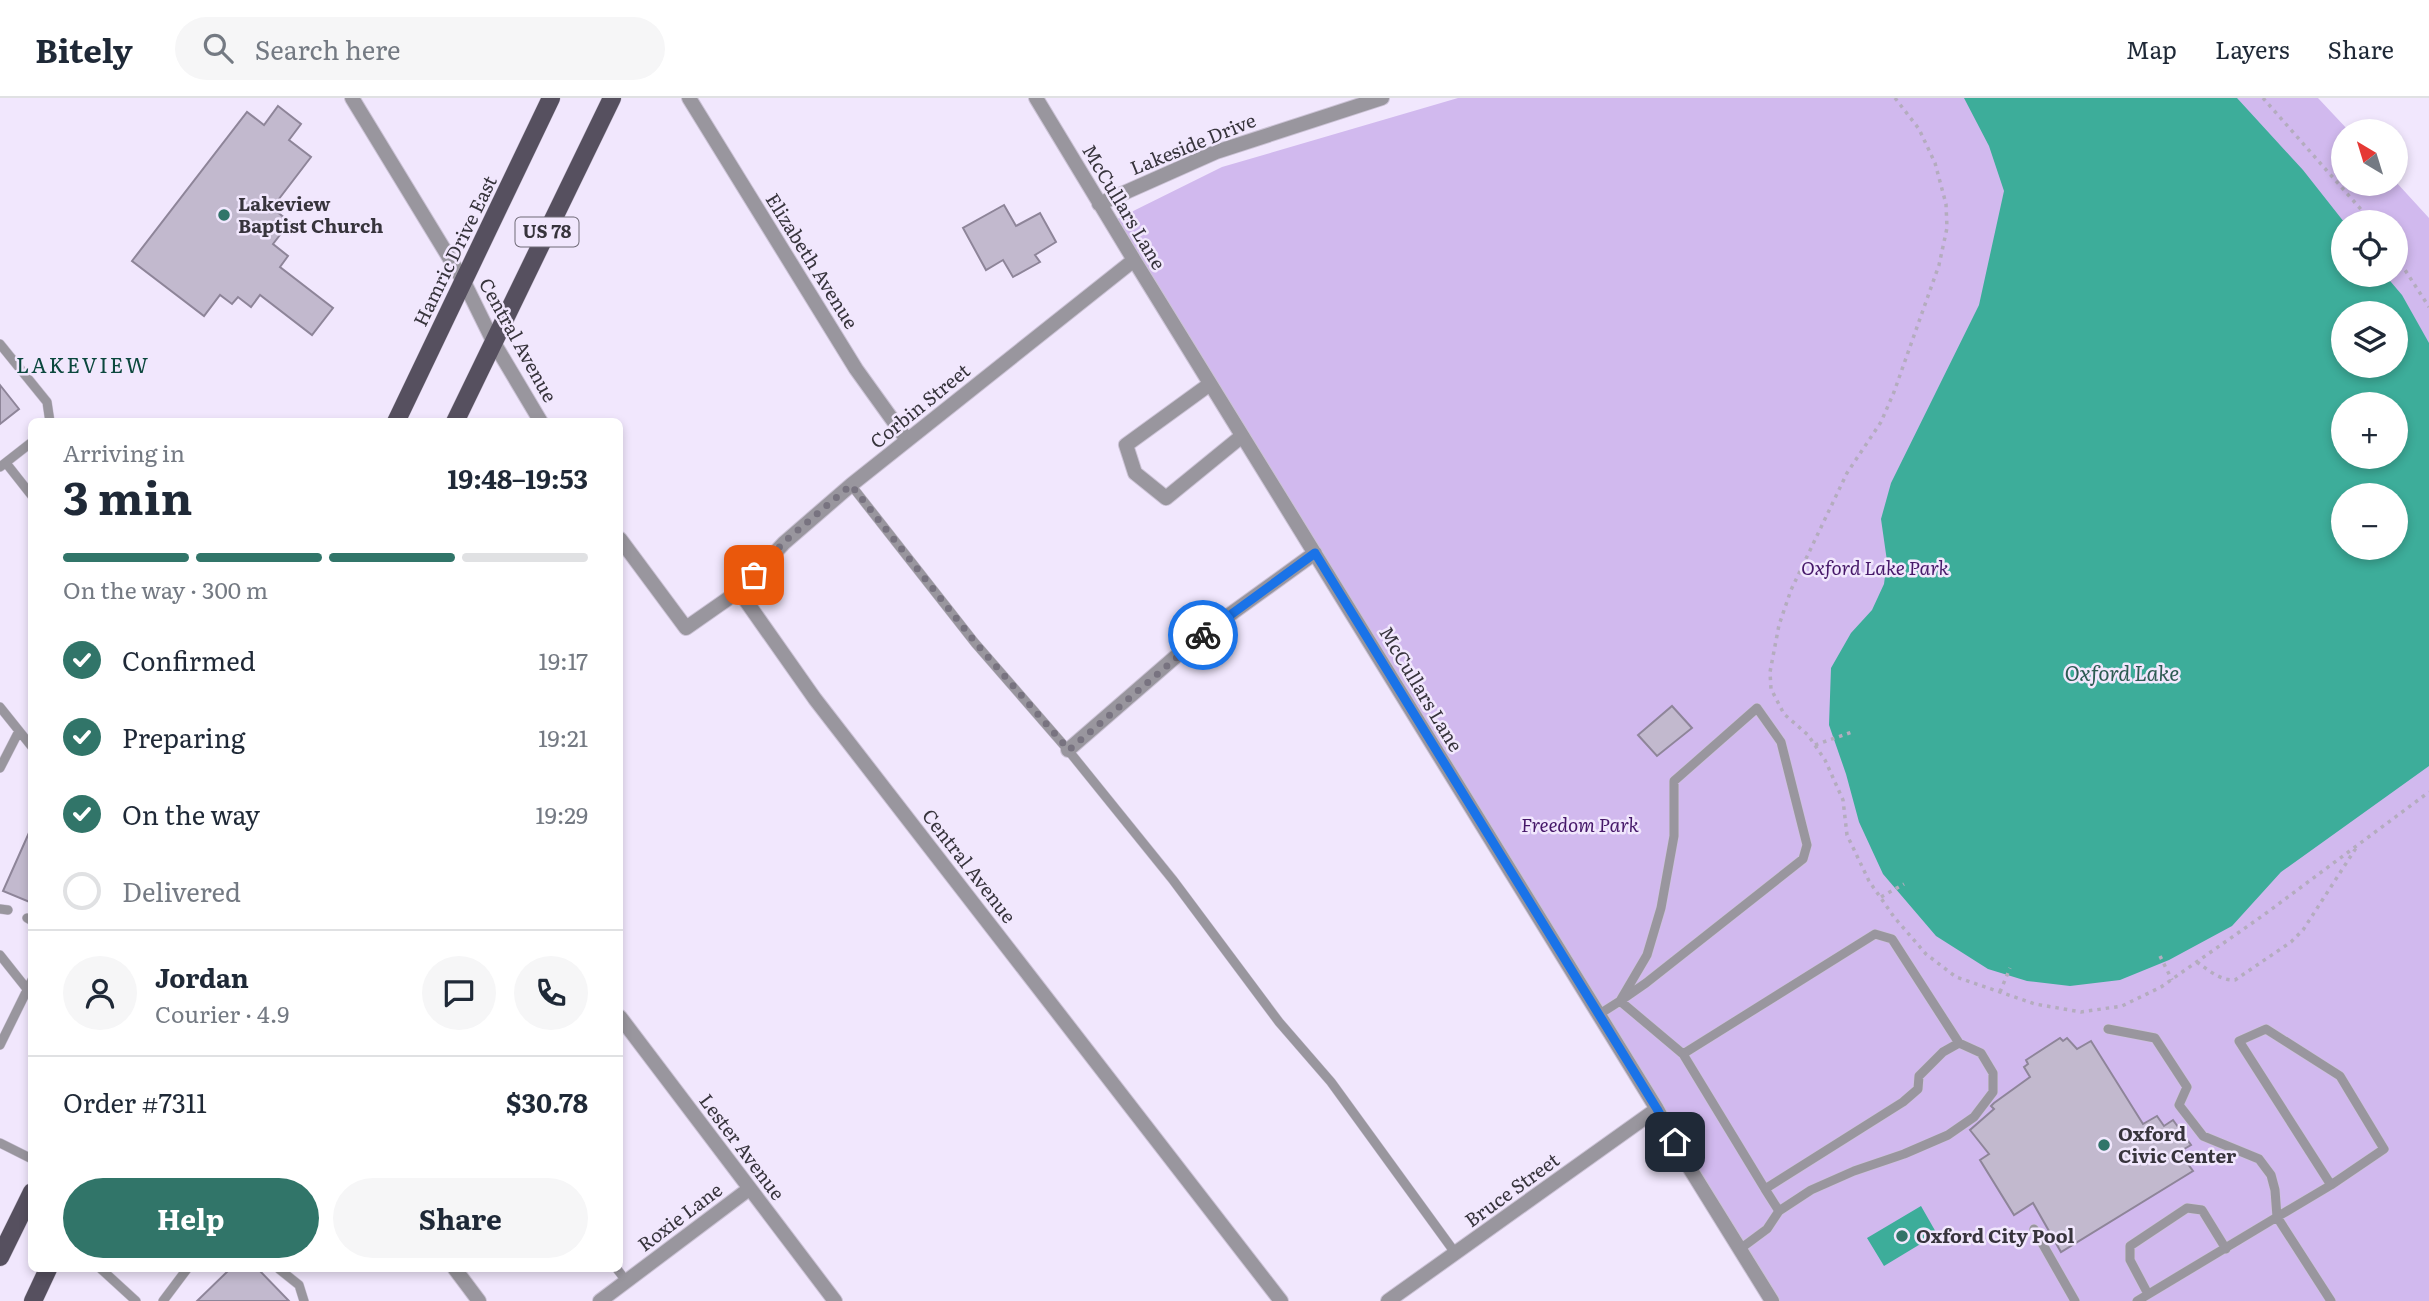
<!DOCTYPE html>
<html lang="en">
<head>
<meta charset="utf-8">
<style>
  :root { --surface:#fff; --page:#f6f6f7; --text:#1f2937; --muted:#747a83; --line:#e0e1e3; --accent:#317569 }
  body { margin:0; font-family:Literata,serif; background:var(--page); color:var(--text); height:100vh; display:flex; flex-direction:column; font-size:26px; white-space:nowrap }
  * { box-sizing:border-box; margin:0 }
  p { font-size:23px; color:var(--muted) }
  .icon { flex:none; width:38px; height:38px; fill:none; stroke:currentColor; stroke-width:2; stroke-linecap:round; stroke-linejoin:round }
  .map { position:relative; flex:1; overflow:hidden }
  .panel { position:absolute; left:28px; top:320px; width:595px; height:854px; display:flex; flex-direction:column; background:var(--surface); border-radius:10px; box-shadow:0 4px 10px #0003 }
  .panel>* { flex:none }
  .needle { width:46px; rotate:322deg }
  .controls { position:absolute; left:2331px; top:21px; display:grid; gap:14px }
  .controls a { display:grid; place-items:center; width:77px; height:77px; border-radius:50%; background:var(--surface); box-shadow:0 4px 10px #0003; font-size:35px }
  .pin { position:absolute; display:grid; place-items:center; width:60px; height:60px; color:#fff; margin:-30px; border-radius:14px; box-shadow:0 4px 10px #0006 }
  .courier { position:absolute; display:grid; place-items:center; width:70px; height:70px; margin:-35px; border:5px solid #1a73e8; border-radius:50%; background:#fff; color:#222; box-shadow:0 2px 9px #0007 }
  .headline em { font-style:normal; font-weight:700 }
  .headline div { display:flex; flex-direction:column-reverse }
  .headline { display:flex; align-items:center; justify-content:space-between; height:119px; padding:0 35px }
  h1 { font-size:46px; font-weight:700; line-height:52px }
  .bar { display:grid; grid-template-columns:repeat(4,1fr); gap:10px 7px; align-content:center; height:84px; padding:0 35px }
  .bar i { height:9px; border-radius:5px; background:var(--line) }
  .bar .on { background:var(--accent) }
  .bar p { grid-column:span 4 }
  .line { display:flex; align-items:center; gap:18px; padding:0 35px; border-top:2px solid var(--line) }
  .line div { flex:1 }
  .round { display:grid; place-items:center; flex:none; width:74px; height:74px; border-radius:37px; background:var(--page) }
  ol { padding:0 35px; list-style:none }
  li { display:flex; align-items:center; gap:21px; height:77px }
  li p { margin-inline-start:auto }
  li .icon { padding:7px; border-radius:50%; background:var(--accent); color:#fff; stroke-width:4 }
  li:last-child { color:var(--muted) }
  li i { width:38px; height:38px; border:4px solid var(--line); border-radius:50% }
  .button { display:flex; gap:14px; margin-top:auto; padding:14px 35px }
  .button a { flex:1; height:80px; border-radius:42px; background:var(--accent); color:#fff; font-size:28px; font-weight:700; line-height:80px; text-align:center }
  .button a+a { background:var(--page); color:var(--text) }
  header { display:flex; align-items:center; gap:42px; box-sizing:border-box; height:98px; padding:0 35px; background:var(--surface); border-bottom:2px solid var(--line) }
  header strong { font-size:33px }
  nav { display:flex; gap:38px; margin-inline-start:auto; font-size:24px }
  .search { width:490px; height:63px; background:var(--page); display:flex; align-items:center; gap:18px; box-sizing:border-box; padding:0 24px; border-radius:38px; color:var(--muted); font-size:26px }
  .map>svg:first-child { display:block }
</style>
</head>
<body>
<header>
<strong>Bitely</strong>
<div class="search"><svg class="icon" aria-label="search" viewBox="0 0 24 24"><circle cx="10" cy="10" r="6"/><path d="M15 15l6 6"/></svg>Search here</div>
<nav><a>Map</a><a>Layers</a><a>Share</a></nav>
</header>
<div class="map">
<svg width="2429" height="1203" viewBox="0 0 2429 1203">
  <rect width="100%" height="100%" fill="#f1e7fd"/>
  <path fill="#d1b9ee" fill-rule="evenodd" d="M 1458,0 L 2318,0 L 2349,33 L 2343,33 L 2343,86 L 2396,86 L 2396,84 L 2429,120 L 2429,1203 L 1772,1203 L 1111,124 L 1222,69 ZM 2343,124 L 2396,124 L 2396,177 L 2343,177 ZM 2343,215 L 2396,215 L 2396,268 L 2343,268 ZM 2343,306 L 2396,306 L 2396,359 L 2343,359 ZM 2343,397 L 2396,397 L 2396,450 L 2343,450 Z"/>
  <path fill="#3dad9a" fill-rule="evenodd" d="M 1964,0 L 2237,0 L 2303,72 L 2344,124 L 2343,177 L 2385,177 L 2402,197 L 2429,245 L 2429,668 L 2281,774 L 2232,828 L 2169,862 L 2120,882 L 2070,888 L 2027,883 L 1988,871 L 1936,838 L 1883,776 L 1859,724 L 1846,676 L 1829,627 L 1831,570 L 1851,535 L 1872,512 L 1884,486 L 1887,463 L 1881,421 L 1891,385 L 1979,207 L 2004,93 L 1989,48 ZM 2343,215 L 2396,215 L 2396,268 L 2343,268 ZM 2343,306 L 2396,306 L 2396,359 L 2343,359 ZM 2343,397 L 2396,397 L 2396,450 L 2343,450 Z
    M 1921,1108 L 1937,1136 L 1884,1168 L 1867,1140 Z"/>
  <path fill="#c2b9ce" stroke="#8e8599" stroke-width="2" d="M 278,8 L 301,26 L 289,42 L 311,59 L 272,110 L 290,124 L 273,146 L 288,158 L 280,169 L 333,210 L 312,237 L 260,197 L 251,209 L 238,199 L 232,206 L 220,197 L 204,218 L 132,163 L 247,14 L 264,27 Z
    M 1004,107 L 1016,128 L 1040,115 L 1056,144 L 1035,157 L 1040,164 L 1013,179 L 1003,162 L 986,172 L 963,130 Z
    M 0,287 L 19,311 L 0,326 Z
    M 1672,608 L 1692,630 L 1657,658 L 1638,637 Z
    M 32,728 L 32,805 L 3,793 Z
    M 2060,940 L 2063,943 L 2067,940 L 2077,951 L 2091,943 L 2143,1026 L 2157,1018 L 2164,1028 L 2173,1022 L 2191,1047 L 2179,1054 L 2193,1073 L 2061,1154 L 2033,1105 L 2014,1117 L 1980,1062 L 1989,1056 L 1970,1032 L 1994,1011 L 1991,1008 L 1994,1005 L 2030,979 L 2024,969 L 2028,966 L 2026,962 Z
    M 230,1171 L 258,1171 L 289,1203 L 197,1203 Z"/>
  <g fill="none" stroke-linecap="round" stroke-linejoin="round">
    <g stroke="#ccc3d6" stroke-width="10">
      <path id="lane" d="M 0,246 L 47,304 L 50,324
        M 6,365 L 32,398
        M 0,369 L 32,344
        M 851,387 L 975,545 L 1068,652 L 1173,782 L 1279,924 L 1331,984 L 1456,1156
        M 0,609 L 32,649
        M 1757,610 L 1781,644 L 1807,747 L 1803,761 L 1646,885 L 1620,903 L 1647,857 L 1661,810 L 1674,738 L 1674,683 Z
        M 0,670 L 19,633
        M 0,811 L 8,812
        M 27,820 L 32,823
        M 0,857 L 27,891
        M 1598,917 L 1620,903 L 1683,956 L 1765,1091
        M 2108,931 L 2155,940 L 2187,989 L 2179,1007 L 2203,1038 L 2259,1061 L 2271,1077 L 2275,1092 L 2277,1119 L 2331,1087 L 2239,943 L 2266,931 L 2340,978 L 2384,1051 L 2331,1087
        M 0,947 L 32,882
        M 1683,956 L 1875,836 L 1892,841 L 1959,945
        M 0,1045 L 32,1061
        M 2034,1131 L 2075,1203
        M 1740,1151 L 1767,1131 L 1779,1113 L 1811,1092 L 1854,1073 L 1904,1056 L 1948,1037 L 1974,1019 L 1993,994 L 1993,975 L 1981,955 L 1959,945 L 1943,954 L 1919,978 L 1918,991 L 1903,1004 L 1765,1091 L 1779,1113
        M 101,1171 L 136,1203
        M 279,1171 L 299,1187 L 304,1203
        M 617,1171 L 627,1184
        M 2148,1196 L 2130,1162 L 2130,1148 L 2187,1110 L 2202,1112 L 2226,1151
        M 163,1203 L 187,1171
        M 2137,1203 L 2277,1119 L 2331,1203"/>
    </g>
    <g stroke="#ccc3d6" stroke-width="16">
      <path id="street" d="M 352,0 L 464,184 L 494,245 L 541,324
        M 689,0 L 856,271 L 907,342
        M 1036,0 L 1134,162 L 1657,1011 L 1684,1061 L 1772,1203
        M 1099,106 L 1216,54 L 1382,0
        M 1210,286 L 1126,347 L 1135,375 L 1166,400 L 1242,338
        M 620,441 L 686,530 L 739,493 L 784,445 L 851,387 L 1134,162
        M 739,493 L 815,601 L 1281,1203
        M 1068,652 L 1196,541 L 1315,455
        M 620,919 L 835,1203
        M 455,1171 L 479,1203
        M 600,1203 L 749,1091
        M 1388,1203 L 1657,1011"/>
    </g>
    <g stroke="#ccc3d6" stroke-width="19">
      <path id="primary" d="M 396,324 L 551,0
        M 455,324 L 612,0
        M 0,1159 L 32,1094
        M 33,1203 L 48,1171"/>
    </g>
    <path stroke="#b4acbe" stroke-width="3.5" stroke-dasharray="3.5 5" stroke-linecap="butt" d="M 1895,0 L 1919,31 L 1935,65 L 1946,106 L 1947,130 L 1939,167 L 1894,294 L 1881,324 L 1847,375 L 1791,492 L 1779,527 L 1770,574 L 1771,591 L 1784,616 L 1808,637 L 1825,662 L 1843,702 L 1847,737 L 1869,783 L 1894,819 L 1926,856 L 1956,879 L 2035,906 L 2081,914 L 2122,908 L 2161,889 L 2265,816 L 2429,694
      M 2263,0 L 2372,124
      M 2396,158 L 2429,209
      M 1815,647 L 1852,634
      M 1881,799 L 1904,786
      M 2160,858 L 2172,882
      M 2197,864 C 2208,872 2221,883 2235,882 L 2291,844 L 2303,832 L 2356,750
      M 2000,894 L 2010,870"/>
    <use href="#lane" stroke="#99969e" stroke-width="9"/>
    <use href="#street" stroke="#99969e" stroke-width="14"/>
    <use href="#primary" stroke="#56505f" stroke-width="18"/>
  </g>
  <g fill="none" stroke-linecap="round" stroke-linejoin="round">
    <path stroke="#787380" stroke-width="7" stroke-dasharray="0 12.6" d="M 754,477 L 784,444 L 851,387 L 975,544 L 1069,652 L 1203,537"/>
    <path stroke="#1a73e8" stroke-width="9" d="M 1203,537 L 1315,455 L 1657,1011 L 1675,1044"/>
  </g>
  <g fill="#317569" stroke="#f1e7fd" stroke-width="2.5">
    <circle cx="224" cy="117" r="7"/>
    <circle cx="2104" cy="1047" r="7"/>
    <circle cx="1902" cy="1138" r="7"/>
  </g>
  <g text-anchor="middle" stroke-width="5" stroke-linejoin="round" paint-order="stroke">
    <rect fill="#f1e7fd" stroke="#6f6a76" stroke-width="2" x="515.5" y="119.5" width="63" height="29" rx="5"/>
    <g font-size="18" font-weight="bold" fill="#37343c">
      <text x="547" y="140">US 78</text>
    </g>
    <g font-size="19" fill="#37343c" stroke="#f1e7fd">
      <text transform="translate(1193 46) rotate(-22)" y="7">Lakeside Drive</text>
      <text transform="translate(1124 109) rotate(59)" y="7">McCullars Lane</text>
      <text transform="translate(455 153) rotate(-64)" y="7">Hamric Drive East</text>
      <text transform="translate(812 163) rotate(58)" y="7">Elizabeth Avenue</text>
      <text transform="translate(518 242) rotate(61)" y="7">Central Avenue</text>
      <text transform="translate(920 308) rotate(-39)" y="7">Corbin Street</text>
      <text transform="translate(1421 591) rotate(59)" y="7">McCullars Lane</text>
      <text transform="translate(969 768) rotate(52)" y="7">Central Avenue</text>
      <text transform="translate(742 1049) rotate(53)" y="7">Lester Avenue</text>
      <text transform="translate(1512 1092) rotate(-36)" y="7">Bruce Street</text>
      <text transform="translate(680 1119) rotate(-37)" y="7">Roxie Lane</text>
    </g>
    <g font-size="19" font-weight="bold" fill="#37343c" stroke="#f1e7fd" text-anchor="start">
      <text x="238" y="113">Lakeview<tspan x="238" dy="22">Baptist Church</tspan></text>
      <text x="2118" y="1043">Oxford<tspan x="2118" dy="22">Civic Center</tspan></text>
      <text x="1916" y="1145">Oxford City Pool</text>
    </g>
    <g font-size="19" font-style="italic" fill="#461869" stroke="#f1e7fd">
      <text x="1875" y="477">Oxford Lake Park</text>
      <text x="1580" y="734">Freedom Park</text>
    </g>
    <g font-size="21" letter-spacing="2" fill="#0c483e" stroke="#f1e7fd">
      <text x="83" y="275">LAKEVIEW</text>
    </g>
    <g font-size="21" font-style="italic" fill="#2c5b52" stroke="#f1e7fd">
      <text x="2122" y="583">Oxford Lake</text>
    </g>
  </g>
</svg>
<div class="controls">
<a><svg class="needle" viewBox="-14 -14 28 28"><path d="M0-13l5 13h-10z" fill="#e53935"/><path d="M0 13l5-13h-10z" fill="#747a83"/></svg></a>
<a><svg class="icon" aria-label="locate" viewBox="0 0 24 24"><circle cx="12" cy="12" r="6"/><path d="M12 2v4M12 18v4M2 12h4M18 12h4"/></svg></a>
<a><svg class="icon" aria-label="layers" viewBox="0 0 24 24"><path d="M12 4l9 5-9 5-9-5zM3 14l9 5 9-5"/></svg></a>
<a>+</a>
<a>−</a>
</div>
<div class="pin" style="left:754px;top:477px;background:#ea580c"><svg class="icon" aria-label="bag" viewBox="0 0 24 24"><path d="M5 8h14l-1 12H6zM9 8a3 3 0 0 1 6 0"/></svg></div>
<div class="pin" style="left:1675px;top:1044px;background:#1f2937"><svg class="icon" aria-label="home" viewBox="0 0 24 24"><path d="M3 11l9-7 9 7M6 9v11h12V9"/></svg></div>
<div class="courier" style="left:1203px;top:537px"><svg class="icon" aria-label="bike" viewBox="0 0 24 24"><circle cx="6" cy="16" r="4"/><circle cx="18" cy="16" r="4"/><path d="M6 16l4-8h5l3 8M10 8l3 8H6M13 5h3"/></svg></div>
<section class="panel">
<div class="headline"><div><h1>3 min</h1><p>Arriving in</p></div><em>19:48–19:53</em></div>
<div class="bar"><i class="on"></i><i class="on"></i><i class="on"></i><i></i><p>On the way · 300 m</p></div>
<ol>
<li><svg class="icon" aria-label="check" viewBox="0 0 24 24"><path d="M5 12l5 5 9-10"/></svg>Confirmed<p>19:17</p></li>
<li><svg class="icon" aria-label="check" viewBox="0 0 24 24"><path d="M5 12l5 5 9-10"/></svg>Preparing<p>19:21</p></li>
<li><svg class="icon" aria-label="check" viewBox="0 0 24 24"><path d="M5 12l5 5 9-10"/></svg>On the way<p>19:29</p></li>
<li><i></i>Delivered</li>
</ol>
<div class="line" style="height:126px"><a class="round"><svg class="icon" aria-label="person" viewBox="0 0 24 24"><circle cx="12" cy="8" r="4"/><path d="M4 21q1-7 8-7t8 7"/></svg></a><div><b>Jordan</b><p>Courier · 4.9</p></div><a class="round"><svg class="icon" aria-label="chat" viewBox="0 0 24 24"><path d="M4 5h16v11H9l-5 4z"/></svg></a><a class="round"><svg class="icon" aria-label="phone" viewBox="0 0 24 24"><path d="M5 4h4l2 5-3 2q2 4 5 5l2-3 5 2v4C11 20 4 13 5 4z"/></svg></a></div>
<div class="line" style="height:91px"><div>Order #7311</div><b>$30.78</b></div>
<div class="button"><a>Help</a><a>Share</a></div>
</section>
</div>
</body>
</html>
